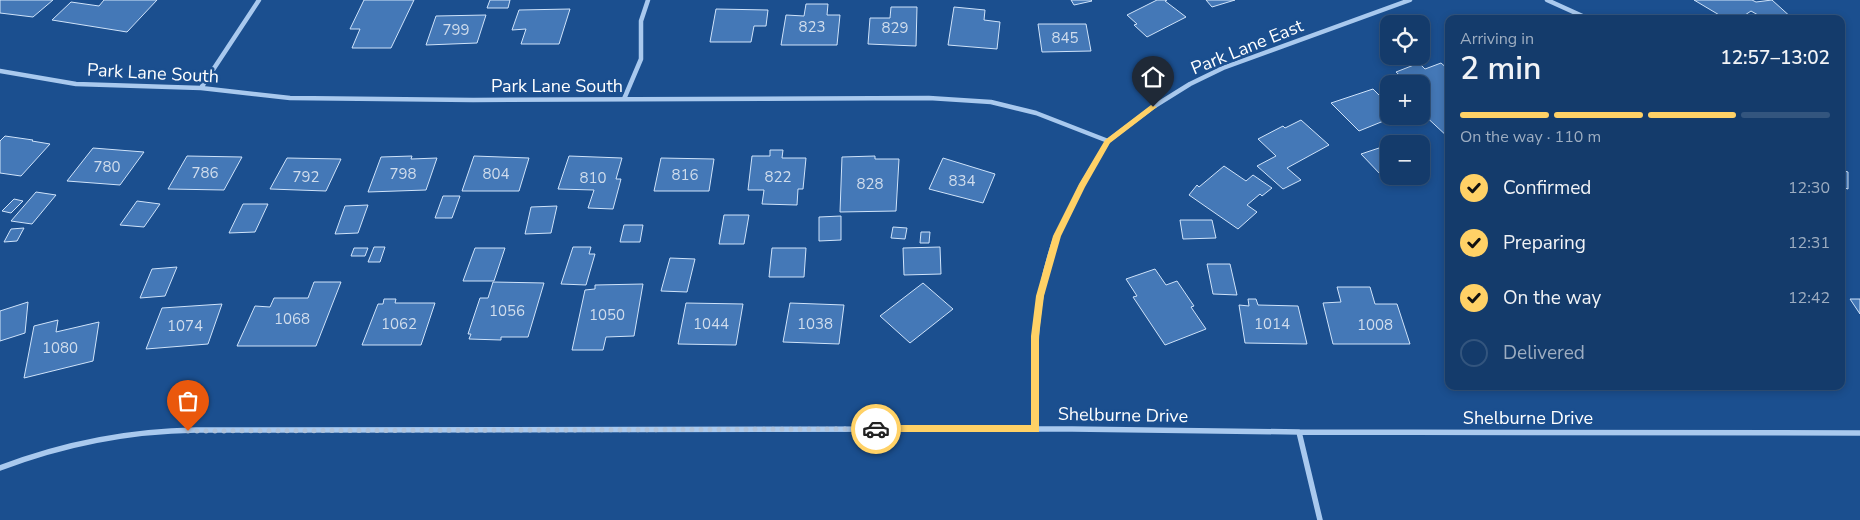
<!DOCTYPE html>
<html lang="en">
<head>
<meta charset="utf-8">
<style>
  :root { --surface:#143b6b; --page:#214673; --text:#f1f3f6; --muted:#9dadc1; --line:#33557e; --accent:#ffd166 }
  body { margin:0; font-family:"Nunito Sans",sans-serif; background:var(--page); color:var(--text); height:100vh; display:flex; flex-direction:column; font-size:19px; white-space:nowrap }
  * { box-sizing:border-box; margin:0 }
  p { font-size:16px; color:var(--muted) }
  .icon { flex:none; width:28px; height:28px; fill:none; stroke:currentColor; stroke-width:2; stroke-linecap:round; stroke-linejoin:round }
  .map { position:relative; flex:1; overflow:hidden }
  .side { position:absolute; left:1445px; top:15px; width:400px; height:375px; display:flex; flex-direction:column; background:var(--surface); border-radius:10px; box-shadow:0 2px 8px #0003,0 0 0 1px var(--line) }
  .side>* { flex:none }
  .buttons { position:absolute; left:1380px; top:15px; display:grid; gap:10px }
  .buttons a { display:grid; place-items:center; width:50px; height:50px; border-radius:10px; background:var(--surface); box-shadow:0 2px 8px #0003,0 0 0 1px var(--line); font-size:25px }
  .pin { position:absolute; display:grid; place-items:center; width:42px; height:42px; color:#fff; margin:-51px -21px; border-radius:50% 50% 50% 0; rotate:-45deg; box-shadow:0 0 5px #0007 }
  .pin .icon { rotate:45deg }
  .courier { position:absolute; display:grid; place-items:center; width:50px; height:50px; margin:-25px; border:4px solid #ffd166; border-radius:50%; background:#fff; color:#222; box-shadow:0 1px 6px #0007 }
  .overview em { font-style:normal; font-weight:600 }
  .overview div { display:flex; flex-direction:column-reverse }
  .overview { display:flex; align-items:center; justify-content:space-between; height:85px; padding:0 15px }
  h1 { font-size:32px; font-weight:600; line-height:38px }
  .bar { display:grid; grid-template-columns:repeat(4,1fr); gap:8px 5px; align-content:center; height:60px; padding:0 15px }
  .bar i { height:6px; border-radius:4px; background:var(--line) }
  .bar .current { background:var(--accent) }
  .bar p { grid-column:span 4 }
  ol { padding:0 15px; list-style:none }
  li { display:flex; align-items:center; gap:15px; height:55px }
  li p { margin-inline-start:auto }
  li .icon { padding:5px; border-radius:50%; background:var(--accent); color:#111; stroke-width:4 }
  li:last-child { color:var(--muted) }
  li i { width:28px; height:28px; border:2px solid var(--line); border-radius:50% }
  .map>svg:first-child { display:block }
</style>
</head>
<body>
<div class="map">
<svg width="1860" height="520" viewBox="0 0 1860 520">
  <rect width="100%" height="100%" fill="#1b4f8f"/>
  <path fill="#4478b7" stroke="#cfe3fa" d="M 0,0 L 53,0 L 33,17 L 0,13 Z
    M 104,0 L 157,0 L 127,32 L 52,20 L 71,2 L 99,6 Z
    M 364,0 L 414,0 L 391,48 L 352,48 L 360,29 L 350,29 Z
    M 490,0 L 510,0 L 508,8 L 487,8 Z
    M 1071,0 L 1091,0 L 1092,1 L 1074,5 Z
    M 1157,0 L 1167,0 L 1165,1 L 1186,17 L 1147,37 L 1134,25 L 1137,24 L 1127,15 Z
    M 1206,0 L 1235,0 L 1212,7 Z
    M 1694,0 L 1752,0 L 1756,2 L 1772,0 L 1793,19 L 1765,19 L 1751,11 L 1739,19 L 1726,19 Z
    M 806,4 L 828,4 L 827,15 L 840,15 L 837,45 L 781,45 L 786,15 L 804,16 Z
    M 891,7 L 917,7 L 916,46 L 868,44 L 870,18 L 890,18 Z
    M 954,7 L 985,10 L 984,20 L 1000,22 L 997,49 L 948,45 Z
    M 570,9 L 559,44 L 521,44 L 526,29 L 512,30 L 519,10 Z
    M 716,9 L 768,10 L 766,26 L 754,26 L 751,42 L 710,42 Z
    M 486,15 L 477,43 L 426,45 L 436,16 Z
    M 1038,24 L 1086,24 L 1091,51 L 1042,52 Z
    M 1419,63 L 1425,69 L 1441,63 L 1449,70 L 1449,138 L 1421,112 L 1421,106 L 1430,102 L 1421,95 L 1421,84 L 1409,84 L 1396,72 Z
    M 1373,89 L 1389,105 L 1389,116 L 1396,116 L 1359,131 L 1331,103 Z
    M 1301,120 L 1329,145 L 1287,168 L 1301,180 L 1283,189 L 1257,166 L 1276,156 L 1258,139 L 1283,126 L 1285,128 Z
    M 5,136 L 33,140 L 32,141 L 50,144 L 21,176 L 0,173 L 0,141 Z
    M 93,148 L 144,152 L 120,185 L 67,181 Z
    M 1379,148 L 1389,158 L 1389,171 L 1381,175 L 1361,154 Z
    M 770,150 L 783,150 L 782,158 L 806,158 L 803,189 L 798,189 L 797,205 L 762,204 L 764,190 L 748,190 L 752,156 L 770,156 Z
    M 187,156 L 242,157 L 224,190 L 168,189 Z
    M 412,156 L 411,159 L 437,158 L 426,190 L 368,192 L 381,157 Z
    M 474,156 L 529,158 L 519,191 L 462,191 Z
    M 569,156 L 622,158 L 616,179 L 621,179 L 613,209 L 588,208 L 594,190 L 558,189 Z
    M 875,156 L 875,159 L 899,159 L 896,211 L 840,212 L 842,157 Z
    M 287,158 L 341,159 L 326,191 L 270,189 Z
    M 661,158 L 714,159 L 709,191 L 654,191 Z
    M 943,158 L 995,174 L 983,203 L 929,189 Z
    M 1224,166 L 1246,181 L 1253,175 L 1272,188 L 1262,196 L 1260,194 L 1247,205 L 1257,212 L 1238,229 L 1189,195 L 1197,185 L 1199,187 Z
    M 1841,170 L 1848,172 L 1848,189 L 1841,187 Z
    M 36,192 L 56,195 L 32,224 L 11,221 Z
    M 443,196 L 460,196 L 452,218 L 435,218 Z
    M 14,199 L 23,201 L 11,213 L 2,211 Z
    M 137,201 L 160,204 L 144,227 L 120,225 Z
    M 243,204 L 268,204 L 255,232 L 229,233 Z
    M 368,205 L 358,233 L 335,234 L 345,206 Z
    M 557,206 L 551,233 L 525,234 L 531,207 Z
    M 724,215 L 749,215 L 744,244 L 719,244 Z
    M 841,216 L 841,240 L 819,241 L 819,217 Z
    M 1180,220 L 1212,220 L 1216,238 L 1183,239 Z
    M 624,225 L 643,225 L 640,242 L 620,242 Z
    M 893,227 L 907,228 L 905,239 L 891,238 Z
    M 24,228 L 17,241 L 4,242 L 11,229 Z
    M 921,232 L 930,232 L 929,243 L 920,243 Z
    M 374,247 L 385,247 L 380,262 L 368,262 Z
    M 573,247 L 591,247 L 589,254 L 595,254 L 586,285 L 561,284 Z
    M 940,247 L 941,274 L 904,275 L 903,248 Z
    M 354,248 L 368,248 L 365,256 L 351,256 Z
    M 475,248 L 505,248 L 494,281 L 463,281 Z
    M 772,248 L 806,248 L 804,277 L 769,277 Z
    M 670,258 L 695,259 L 687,292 L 661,291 Z
    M 1207,264 L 1230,264 L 1237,295 L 1213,294 Z
    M 177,267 L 165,296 L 140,298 L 152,269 Z
    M 1155,269 L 1166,285 L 1177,281 L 1194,306 L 1191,307 L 1206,329 L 1165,345 L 1133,297 L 1137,296 L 1126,279 Z
    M 314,282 L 341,282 L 316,346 L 237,346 L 255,306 L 270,307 L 274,298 L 308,298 Z
    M 493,282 L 544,283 L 528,337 L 501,337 L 501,340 L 469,339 L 471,334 L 468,334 L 480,298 L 488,298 Z
    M 923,283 L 953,309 L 910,343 L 880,316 Z
    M 643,284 L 634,336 L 606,337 L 603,350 L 572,350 L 585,290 L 595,289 L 595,285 Z
    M 1337,287 L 1370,287 L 1375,304 L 1397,304 L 1410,344 L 1333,344 L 1323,303 L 1341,302 Z
    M 384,299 L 396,299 L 395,303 L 435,303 L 421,345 L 362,345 L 378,304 L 383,304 Z
    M 1248,299 L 1256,299 L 1258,305 L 1298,306 L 1307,344 L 1245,343 L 1239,305 L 1249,306 Z
    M 1850,299 L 1860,299 L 1860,314 Z
    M 28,302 L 25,333 L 0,341 L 0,311 Z
    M 686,303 L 743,304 L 736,345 L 678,344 Z
    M 790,303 L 844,305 L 839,344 L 783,342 Z
    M 222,304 L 208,344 L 146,349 L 162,308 Z
    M 58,320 L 56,332 L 99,322 L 93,361 L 24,378 L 34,326 Z"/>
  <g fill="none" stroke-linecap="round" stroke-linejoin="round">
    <path stroke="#a9c9ee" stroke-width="4.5" d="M 1547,0 L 1589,19
      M 0,71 L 76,84 L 201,88 L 290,98 L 473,100 L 929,98 L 991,102 L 1036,113 L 1108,141
      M 201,88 L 259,0
      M 624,99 L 641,59 L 641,21 L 648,0
      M 1057,236 L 1081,186 L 1108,141 L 1153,107 L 1190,84 L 1223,68 L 1410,0"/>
    <path stroke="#a9c9ee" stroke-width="5.5" d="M 1036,429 C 1035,359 1032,302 1057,235
      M 1299,432 L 1320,520
      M 0,468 C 63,444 128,431 196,430 L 1072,429 L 1299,432 L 1860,433"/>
  </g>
  <path fill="#ffd166" d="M 1151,105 L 1157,107 L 1110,143 L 1085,187 L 1061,236 L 1044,296 L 1039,336 L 1039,432 L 873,432 L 873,426 L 876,425 L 1031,425 L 1031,336 L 1036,296 L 1053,236 L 1079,184 L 1105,140 Z"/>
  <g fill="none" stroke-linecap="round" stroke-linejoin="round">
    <path stroke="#afc1d8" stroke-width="5" stroke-dasharray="0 9" d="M 188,431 L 876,429"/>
  </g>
  <g text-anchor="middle" stroke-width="5" stroke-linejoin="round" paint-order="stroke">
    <g font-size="15" fill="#d0dded">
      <text x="812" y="32">823</text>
      <text x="895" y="33">829</text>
      <text x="456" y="35">799</text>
      <text x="1065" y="43">845</text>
      <text x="107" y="172">780</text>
      <text x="205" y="178">786</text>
      <text x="403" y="179">798</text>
      <text x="496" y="179">804</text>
      <text x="685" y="180">816</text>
      <text x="306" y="182">792</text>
      <text x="778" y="182">822</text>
      <text x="593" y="183">810</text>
      <text x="962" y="186">834</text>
      <text x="870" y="189">828</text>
      <text x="507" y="316">1056</text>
      <text x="607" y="320">1050</text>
      <text x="292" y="324">1068</text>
      <text x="399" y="329">1062</text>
      <text x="711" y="329">1044</text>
      <text x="815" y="329">1038</text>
      <text x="1272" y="329">1014</text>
      <text x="1375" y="330">1008</text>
      <text x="185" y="331">1074</text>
      <text x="60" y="353">1080</text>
    </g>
    <g font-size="18" fill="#fff" stroke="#1b4f8f">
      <text transform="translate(1247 47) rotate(-22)" y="6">Park Lane East</text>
      <text transform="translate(153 73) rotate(3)" y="6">Park Lane South</text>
      <text x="557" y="92">Park Lane South</text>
      <text transform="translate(1123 415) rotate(1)" y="6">Shelburne Drive</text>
      <text x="1528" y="424">Shelburne Drive</text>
    </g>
  </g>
</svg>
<div class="buttons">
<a><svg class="icon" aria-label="locate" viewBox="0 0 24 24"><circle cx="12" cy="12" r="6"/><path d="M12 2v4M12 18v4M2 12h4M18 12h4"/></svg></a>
<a>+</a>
<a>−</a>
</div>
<div class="pin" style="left:188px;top:431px;background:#ea580c"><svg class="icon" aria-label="bag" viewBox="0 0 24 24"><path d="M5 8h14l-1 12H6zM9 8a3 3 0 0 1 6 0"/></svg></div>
<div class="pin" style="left:1153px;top:107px;background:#1f2937"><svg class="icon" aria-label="home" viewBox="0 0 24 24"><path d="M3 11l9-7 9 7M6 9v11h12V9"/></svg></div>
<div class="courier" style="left:876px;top:429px"><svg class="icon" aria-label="car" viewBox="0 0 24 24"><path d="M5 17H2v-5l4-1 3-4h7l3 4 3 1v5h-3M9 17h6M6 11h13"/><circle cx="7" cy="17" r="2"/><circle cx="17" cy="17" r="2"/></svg></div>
<section class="side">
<div class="overview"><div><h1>2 min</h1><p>Arriving in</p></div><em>12:57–13:02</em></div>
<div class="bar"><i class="current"></i><i class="current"></i><i class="current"></i><i></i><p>On the way · 110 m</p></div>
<ol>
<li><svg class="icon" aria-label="check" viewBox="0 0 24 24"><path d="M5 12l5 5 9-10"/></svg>Confirmed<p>12:30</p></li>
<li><svg class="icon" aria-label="check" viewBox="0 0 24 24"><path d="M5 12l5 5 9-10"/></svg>Preparing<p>12:31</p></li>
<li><svg class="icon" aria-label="check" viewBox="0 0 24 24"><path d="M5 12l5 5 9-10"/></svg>On the way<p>12:42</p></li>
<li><i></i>Delivered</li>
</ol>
</section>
</div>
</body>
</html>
